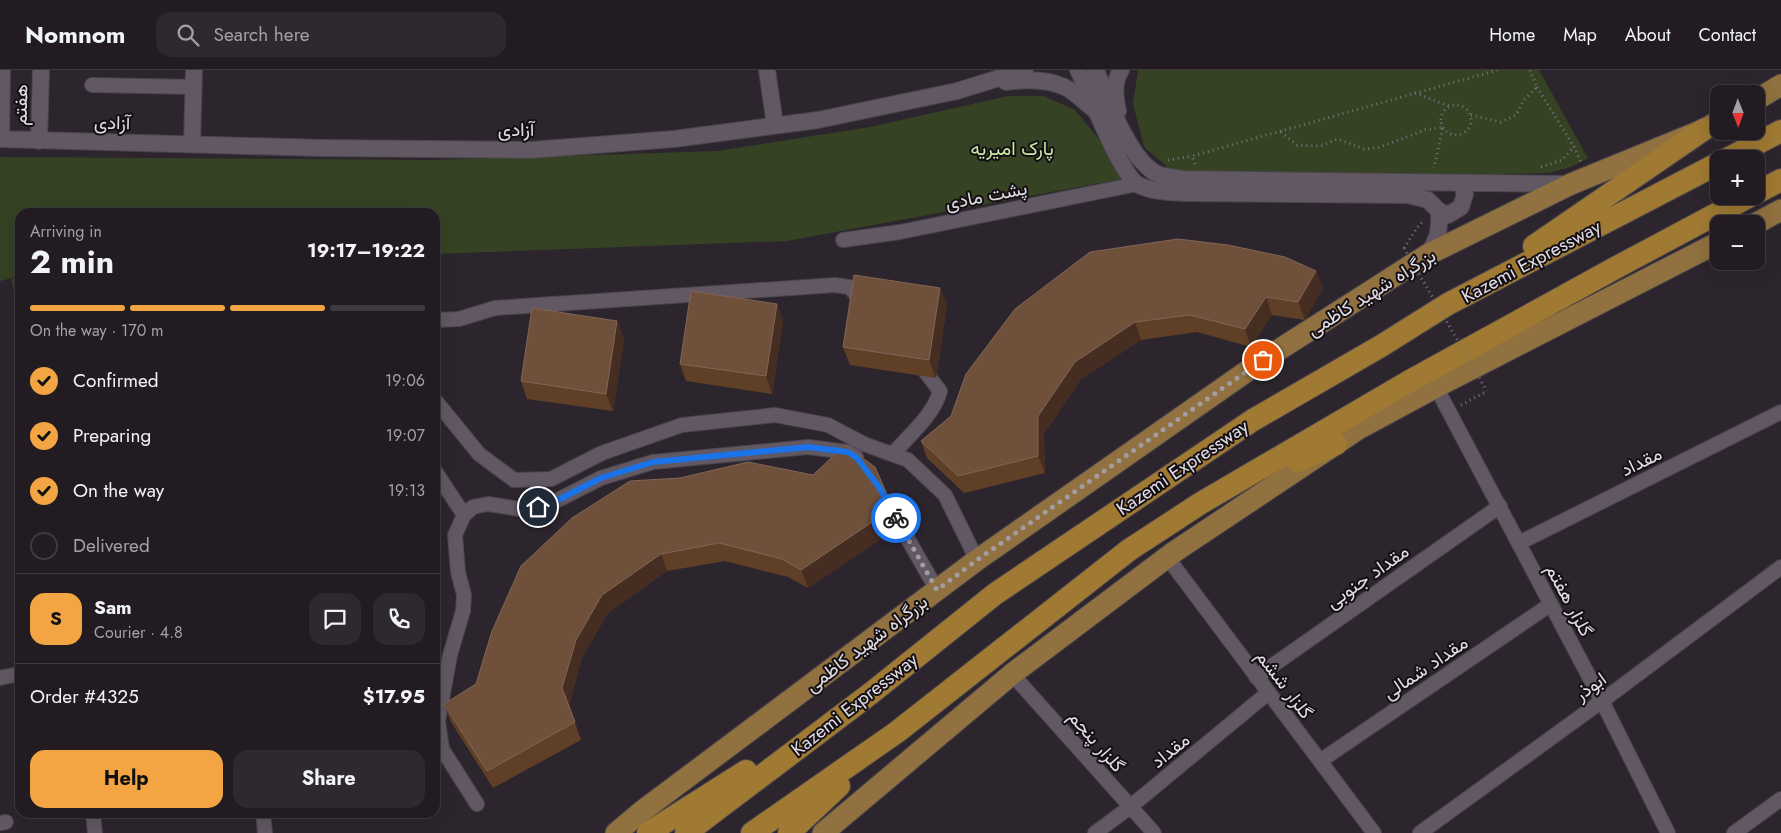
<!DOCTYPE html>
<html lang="en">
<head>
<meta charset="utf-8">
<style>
  :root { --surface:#221c22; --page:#2e292f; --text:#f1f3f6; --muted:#a2a1a5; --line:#3f3a40; --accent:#f2a542 }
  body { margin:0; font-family:Jost,Vazirmatn,sans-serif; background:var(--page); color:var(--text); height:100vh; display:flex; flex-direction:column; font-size:19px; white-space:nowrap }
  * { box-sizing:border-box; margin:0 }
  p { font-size:16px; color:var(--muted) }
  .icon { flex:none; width:28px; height:28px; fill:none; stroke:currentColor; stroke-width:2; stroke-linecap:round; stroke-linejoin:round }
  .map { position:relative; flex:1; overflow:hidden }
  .panel { position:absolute; left:15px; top:138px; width:425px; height:610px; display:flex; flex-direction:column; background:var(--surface); border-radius:15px; box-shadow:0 5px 20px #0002,0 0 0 1px var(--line) }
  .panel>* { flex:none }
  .needle { width:32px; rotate:179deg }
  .fabs { position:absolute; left:1710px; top:15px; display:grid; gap:10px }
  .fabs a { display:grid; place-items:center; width:55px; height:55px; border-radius:10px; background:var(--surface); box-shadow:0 5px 20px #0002,0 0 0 1px var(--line); font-size:25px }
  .pin { position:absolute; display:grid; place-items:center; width:42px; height:42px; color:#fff; margin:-21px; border:2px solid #fff; border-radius:50%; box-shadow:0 1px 5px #0007 }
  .courier { position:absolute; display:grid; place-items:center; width:50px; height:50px; margin:-25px; border:4px solid #1a73e8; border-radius:50%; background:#fff; color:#222; box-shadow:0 1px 6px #0007 }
  .overview em { font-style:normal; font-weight:700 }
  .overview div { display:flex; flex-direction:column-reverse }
  .overview { display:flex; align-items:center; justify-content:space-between; height:85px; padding:0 15px }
  h1 { font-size:32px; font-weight:700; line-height:38px }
  .bar { display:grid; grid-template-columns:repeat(4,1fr); gap:8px 5px; align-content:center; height:60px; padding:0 15px }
  .bar i { height:6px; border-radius:4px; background:var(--line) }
  .bar .on { background:var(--accent) }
  .bar p { grid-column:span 4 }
  .line { display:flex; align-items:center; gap:12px; padding:0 15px; border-top:1px solid var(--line) }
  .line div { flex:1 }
  .round { display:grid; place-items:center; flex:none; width:52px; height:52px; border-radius:15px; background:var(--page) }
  ol { padding:0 15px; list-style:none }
  li { display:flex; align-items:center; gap:15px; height:55px }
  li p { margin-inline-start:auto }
  li .icon { padding:5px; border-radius:50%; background:var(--accent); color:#111; stroke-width:4 }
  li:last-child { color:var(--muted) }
  li i { width:28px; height:28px; border:2px solid var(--line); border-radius:50% }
  .cta { display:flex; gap:10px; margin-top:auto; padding:10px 15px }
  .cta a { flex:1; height:58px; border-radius:15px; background:var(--accent); color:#111; font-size:20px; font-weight:700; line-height:58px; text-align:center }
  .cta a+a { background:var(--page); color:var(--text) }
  header { display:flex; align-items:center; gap:30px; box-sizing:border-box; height:70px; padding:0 25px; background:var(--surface); border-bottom:1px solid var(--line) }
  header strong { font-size:24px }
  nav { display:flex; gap:28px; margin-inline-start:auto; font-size:18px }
  .search { width:350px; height:45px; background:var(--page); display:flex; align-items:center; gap:12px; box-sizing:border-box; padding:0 18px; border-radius:15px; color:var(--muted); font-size:19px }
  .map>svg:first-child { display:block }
</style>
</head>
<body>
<header>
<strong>Nomnom</strong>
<div class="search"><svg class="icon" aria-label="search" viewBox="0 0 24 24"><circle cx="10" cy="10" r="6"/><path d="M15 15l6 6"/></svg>Search here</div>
<nav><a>Home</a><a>Map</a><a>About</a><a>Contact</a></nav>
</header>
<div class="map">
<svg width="1781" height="763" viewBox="0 0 1781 763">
  <rect width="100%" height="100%" fill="#2d252e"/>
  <path fill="#354223" d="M 1138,0 L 1539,0 L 1588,88 L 1571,97 L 1549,103 L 1388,106 L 1173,102 L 1144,77 L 1133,34 Z
    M 1008,26 L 1044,26 L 1075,40 L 1098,68 L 1122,109 L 787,171 L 435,184 L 435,142 L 20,142 L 20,206 L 0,211 L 0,87 L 433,90 L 718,81 L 870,57 Z
    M 20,208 L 20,247 L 11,209 Z"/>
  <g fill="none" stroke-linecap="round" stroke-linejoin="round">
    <g stroke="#4a444b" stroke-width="16">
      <path id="minor" d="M 92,15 L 194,17
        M 843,170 L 900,162 L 1137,114
        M 435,250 L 459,249 L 495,238 L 835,215 L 849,217 L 865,234
        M 1436,317 L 1602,631 L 1668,763
        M 435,330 L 479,384 L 514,410 L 551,409 L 602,383 L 682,355 L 775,345 L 828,355 L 864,374 L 908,390 L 945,425 L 977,490
        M 893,384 C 909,365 934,345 940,321 L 918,292
        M 435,401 L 464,445
        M 889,436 L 937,520
        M 1519,473 L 1781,342
        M 1167,487 L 1374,763
        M 1012,604 L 1154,763
        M 1256,607 L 1500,436
        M 0,608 L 19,604
        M 1320,691 L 1551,534
        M 477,734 L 442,679 L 438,651 L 450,585 L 463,541 L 464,525 L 458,502 L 455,465 L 464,445 L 473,437 L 488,434 L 526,440 L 550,434 L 601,408 L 653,392 L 808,377 L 848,382 L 856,387
        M 93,742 L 95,763
        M 263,742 L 265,763
        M 0,753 L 6,752
        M 1095,763 L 1130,737 L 1268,623
        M 1420,763 L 1602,631 L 1781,497
        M 1734,763 L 1781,729"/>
    </g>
    <g stroke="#4a444b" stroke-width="18">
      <path id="tertiary" d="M 767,0 L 775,55
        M 1078,0 C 1089,22 1120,103 1137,114 C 1149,122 1172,122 1186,123 L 1408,125 L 1428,130 L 1439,141 L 1448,145 L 1461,137 L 1465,124 L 1461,113
        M 1096,0 C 1107,28 1131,95 1160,105 C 1167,107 1176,108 1183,109 L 1569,114
        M 1006,12 C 1026,9 1053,9 1070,20 C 1079,26 1087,34 1095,40
        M 1118,41 C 1115,27 1113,12 1121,0
        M 0,69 L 321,78 L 531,80 L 674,69 L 818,50 L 957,21 L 1025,0
        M 1,69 L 2,0
        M 39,71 L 41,0
        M 192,74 L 194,0
        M 1427,185 C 1438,169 1440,161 1439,141"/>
    </g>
    <g stroke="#4a444b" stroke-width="23">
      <path id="primary" d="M 1756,30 L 1781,15
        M 1755,154 L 1781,140
        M 616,763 L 641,742 L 977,490 L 1263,290 L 1427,185 L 1571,114 L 1703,60 L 1719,51
        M 823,763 L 1012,604 L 1174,482 L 1336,374 L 1358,359 L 1436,317 L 1719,172"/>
    </g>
    <g stroke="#4a444b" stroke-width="24">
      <path id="trunk" d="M 1727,89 L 1781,61
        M 1756,123 L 1781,110
        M 1534,176 L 1703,60
        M 1298,391 L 1336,374
        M 648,763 L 746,701
        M 686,763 L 870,624 L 995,524 L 1253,350 L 1381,276 L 1448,234 L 1719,93
        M 752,763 L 897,662 L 1129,480 L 1201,433 L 1408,312 L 1617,197 L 1750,126
        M 789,763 L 839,716"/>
    </g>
    <path stroke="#79737a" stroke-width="3" stroke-dasharray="1 4" stroke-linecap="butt" d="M 1537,17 L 1574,77 L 1581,92
      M 1415,23 L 1449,36
      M1441 50a15 15 0 1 1 30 0a15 15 0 1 1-30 0Z
      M 1471,45 L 1501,52 L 1516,45 L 1524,30 L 1537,17 L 1530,0
      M 1281,62 L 1297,75 L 1320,76 L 1338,69 L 1364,79 L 1377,78 L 1425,60 L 1443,57 L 1434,98
      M 1168,90 L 1192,86
      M 1195,94 L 1192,86 L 1498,0
      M 1541,97 L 1562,90 L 1574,77
      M 1404,178 L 1419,155 L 1424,151
      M 1461,335 L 1487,321"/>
    <use href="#minor" stroke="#615863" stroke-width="14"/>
    <use href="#tertiary" stroke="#615863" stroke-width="16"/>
    <use href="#primary" stroke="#90713f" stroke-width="21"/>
    <use href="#trunk" stroke="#a07a33" stroke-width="22"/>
    <path stroke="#79737a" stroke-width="3" stroke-dasharray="1 4" stroke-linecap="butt" d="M 1404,178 L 1487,321"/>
  </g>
  <path fill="#603f27" d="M 1316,201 L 1323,218 L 1305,250 L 1272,245 L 1251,277 L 1197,262 L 1141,270 L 1081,309 L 1044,364 L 1045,403 L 964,423 L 927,388 L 921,371 L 951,346 L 1015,239 Z
    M 940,218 L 947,235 L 936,308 L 850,295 L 843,277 Z
    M 777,234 L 783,251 L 772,324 L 686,311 L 680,294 Z
    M 617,251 L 624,269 L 613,341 L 527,329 L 521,311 Z
    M 572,448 L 900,456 L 808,518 L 788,507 L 725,491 L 667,501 L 608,543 L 582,587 L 569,635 L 581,670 L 493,718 L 451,652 L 444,634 L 476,614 Z"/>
  <path fill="#462d21" d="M 1316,201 L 1323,218 L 1305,250 L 1298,232 Z
    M 940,218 L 947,235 L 936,308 L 929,290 Z
    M 1266,227 L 1272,245 L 1251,277 L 1245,259 Z
    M 777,234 L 783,251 L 772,324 L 766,306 Z
    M 617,251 L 624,269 L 613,341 L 606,324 Z
    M 1135,252 L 1141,270 L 1081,309 L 1044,364 L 1045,403 L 1038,386 L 1038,346 L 1075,292 Z
    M 893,438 L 900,456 L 808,518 L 801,500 Z
    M 661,484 L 667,501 L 608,543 L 582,587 L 569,635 L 562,618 L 576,570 L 602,525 Z"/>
  <path fill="#6e503b" stroke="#806655" d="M 1178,169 L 1228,175 L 1285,187 L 1316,201 L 1298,232 L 1266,227 L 1245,259 L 1190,245 L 1135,252 L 1075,292 L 1038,346 L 1038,386 L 958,406 L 921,371 L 951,346 L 966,304 L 1015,239 L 1090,182 Z
    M 854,205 L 940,218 L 929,290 L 843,277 Z
    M 691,221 L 777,234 L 766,306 L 680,294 Z
    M 532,238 L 617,251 L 606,324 L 521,311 Z
    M 845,375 L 875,397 L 893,438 L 801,500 L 782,489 L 719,473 L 661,484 L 602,525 L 576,570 L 562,618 L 575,652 L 487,701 L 444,634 L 476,614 L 492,561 L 521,496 L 572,448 L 630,411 L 680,408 L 748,392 L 813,405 Z"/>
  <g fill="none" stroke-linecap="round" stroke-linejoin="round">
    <path stroke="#a29ca3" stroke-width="5" stroke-dasharray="0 9" d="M 896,448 L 937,520 L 977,490 L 1263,290"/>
    <path stroke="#1a73e8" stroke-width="6" d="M 538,437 L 550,434 L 601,408 L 653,392 L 808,377 L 848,382 L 857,388 L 879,417 L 896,448"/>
  </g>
  <g text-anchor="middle" stroke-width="4" stroke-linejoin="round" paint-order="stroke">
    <g font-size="19" fill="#e1dce2" stroke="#130f14">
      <text transform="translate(20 35) rotate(-89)" y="7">هفتم</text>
      <text transform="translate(112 52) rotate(1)" y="7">آزادی</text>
      <text transform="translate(516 59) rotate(-1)" y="7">آزادی</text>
      <text transform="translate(986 125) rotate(-11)" y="7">پشت مادی</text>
      <text transform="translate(1531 191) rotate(-28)" y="7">Kazemi Expressway</text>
      <text transform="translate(1371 222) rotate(-32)" y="7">بزرگراه شهید کاظمی</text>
      <text transform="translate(1641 391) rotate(-26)" y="7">مقداد</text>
      <text transform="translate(1182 397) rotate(-34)" y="7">Kazemi Expressway</text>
      <text transform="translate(1367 506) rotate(-35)" y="7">مقداد جنوبی</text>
      <text transform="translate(1570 530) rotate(62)" y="7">گلزار هفتم</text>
      <text transform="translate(866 573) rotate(-37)" y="7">بزرگراه شهید کاظمی</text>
      <text transform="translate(1425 597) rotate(-34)" y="7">مقداد شمالی</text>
      <text transform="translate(1285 614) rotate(53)" y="7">گلزار ششم</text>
      <text transform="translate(1590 616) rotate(-36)" y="7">ابوذر</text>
      <text transform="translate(854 634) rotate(-38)" y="7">Kazemi Expressway</text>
      <text transform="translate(1097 671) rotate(49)" y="7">گلزار پنجم</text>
      <text transform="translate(1170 680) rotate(-39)" y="7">مقداد</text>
    </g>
    <g font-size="19" fill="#cce9a5" stroke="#130f14">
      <text x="1012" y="85">پارک امیریه</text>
    </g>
  </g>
</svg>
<div class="fabs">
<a><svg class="needle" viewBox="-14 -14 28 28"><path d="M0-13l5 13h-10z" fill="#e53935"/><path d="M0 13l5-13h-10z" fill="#a2a1a5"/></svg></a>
<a>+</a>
<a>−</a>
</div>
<div class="pin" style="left:1263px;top:290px;background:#ea580c"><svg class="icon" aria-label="bag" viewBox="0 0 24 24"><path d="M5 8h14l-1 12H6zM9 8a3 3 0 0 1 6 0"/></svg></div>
<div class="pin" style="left:538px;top:437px;background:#1f2937"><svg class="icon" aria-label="home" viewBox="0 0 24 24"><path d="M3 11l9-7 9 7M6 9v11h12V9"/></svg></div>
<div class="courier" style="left:896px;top:448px"><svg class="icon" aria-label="bike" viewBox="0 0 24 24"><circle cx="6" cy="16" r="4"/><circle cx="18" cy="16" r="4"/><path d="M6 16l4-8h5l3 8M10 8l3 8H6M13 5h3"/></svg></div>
<section class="panel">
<div class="overview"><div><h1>2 min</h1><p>Arriving in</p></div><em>19:17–19:22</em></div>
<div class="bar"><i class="on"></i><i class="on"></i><i class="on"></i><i></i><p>On the way · 170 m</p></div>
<ol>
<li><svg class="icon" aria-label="check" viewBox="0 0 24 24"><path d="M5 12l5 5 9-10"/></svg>Confirmed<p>19:06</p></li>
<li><svg class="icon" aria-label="check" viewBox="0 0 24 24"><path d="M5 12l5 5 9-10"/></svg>Preparing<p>19:07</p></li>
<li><svg class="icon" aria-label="check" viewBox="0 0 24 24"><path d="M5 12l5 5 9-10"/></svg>On the way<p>19:13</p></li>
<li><i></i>Delivered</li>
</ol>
<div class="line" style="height:90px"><b class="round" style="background:var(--accent);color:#111">S</b><div><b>Sam</b><p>Courier · 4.8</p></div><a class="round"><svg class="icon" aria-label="chat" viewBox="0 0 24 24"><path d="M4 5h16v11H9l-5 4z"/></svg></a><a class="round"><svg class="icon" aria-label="phone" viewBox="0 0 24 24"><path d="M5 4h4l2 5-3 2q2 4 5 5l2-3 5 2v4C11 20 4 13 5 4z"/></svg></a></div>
<div class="line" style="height:65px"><div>Order #4325</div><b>$17.95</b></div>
<div class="cta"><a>Help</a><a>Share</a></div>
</section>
</div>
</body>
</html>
